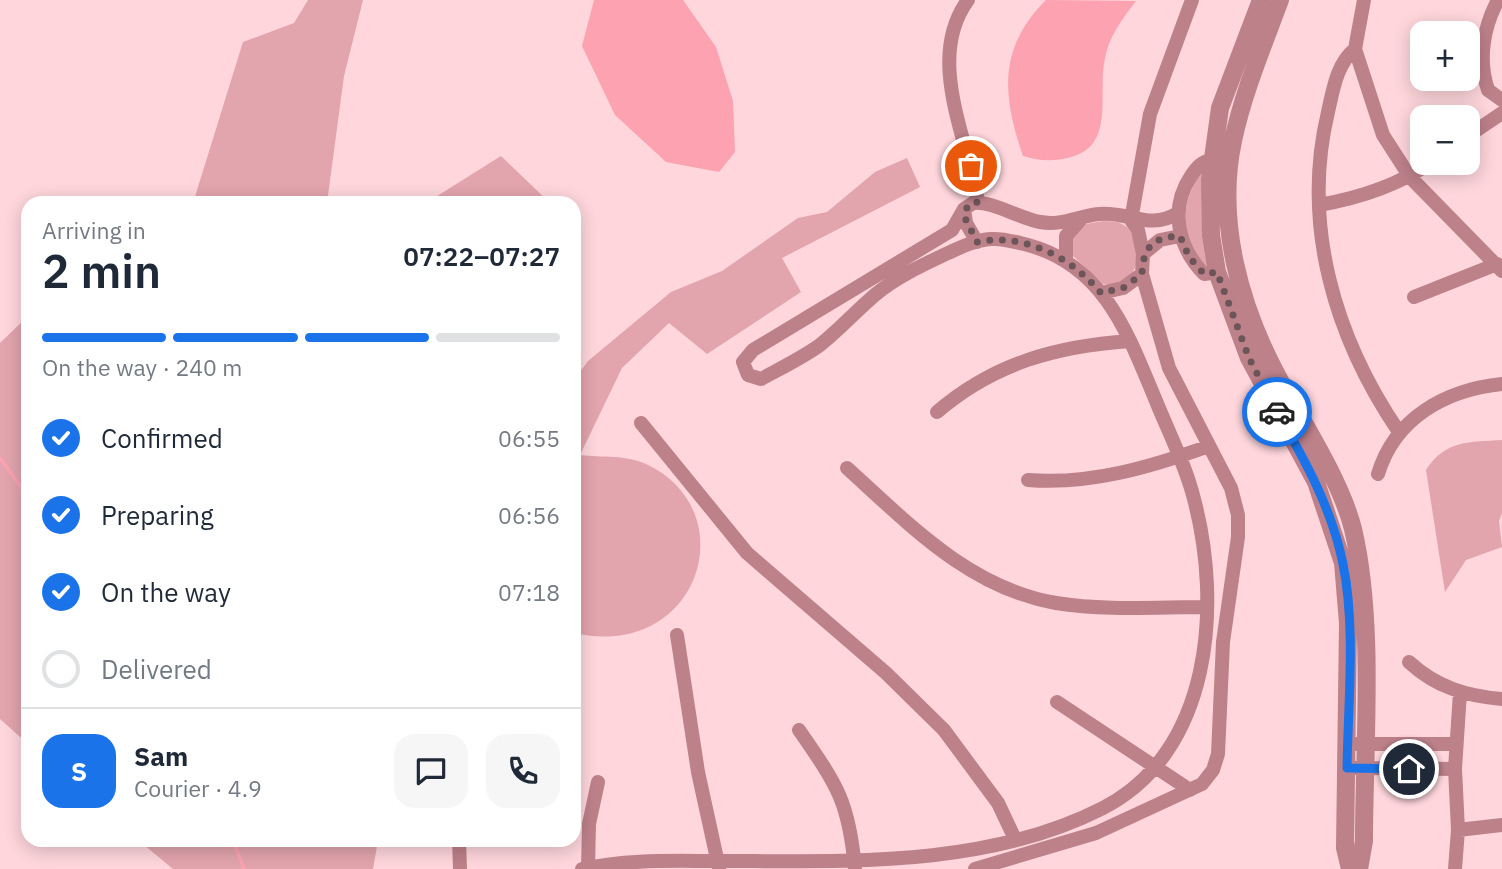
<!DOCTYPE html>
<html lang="en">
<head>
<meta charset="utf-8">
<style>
  :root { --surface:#fff; --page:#f6f6f7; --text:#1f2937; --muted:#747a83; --line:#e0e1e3; --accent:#1a73e8 }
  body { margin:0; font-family:"IBM Plex Sans",sans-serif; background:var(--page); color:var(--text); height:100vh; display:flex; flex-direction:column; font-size:26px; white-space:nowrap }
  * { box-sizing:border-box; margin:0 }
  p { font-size:23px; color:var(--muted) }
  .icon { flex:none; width:38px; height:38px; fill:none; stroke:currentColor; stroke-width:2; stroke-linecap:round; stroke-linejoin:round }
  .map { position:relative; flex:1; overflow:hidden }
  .sheet { position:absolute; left:21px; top:196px; width:560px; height:651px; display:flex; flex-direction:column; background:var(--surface); border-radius:21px; box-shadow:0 4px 18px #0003 }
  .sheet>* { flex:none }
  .tools { position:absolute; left:1410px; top:21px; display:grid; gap:14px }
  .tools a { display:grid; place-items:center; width:70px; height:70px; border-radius:14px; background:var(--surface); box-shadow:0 4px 18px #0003; font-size:35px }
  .pin { position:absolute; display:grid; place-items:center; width:60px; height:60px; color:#fff; margin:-30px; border:4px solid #fff; border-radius:50%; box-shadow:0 2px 7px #0007 }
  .courier { position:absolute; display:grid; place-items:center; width:70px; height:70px; margin:-35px; border:5px solid #1a73e8; border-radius:50%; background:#fff; color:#222; box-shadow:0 2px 9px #0007 }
  .overview em { font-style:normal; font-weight:600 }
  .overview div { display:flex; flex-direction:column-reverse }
  .overview { display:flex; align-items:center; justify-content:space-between; height:119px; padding:0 21px }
  h1 { font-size:46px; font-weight:600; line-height:52px }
  .bar { display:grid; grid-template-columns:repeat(4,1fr); gap:10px 7px; align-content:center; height:84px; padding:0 21px }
  .bar i { height:9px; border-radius:5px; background:var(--line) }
  .bar .selected { background:var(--accent) }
  .bar p { grid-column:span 4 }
  .line { display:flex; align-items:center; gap:18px; padding:0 21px; border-top:2px solid var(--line) }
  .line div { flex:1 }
  .round { display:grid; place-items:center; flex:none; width:74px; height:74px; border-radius:21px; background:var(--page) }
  ol { padding:0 21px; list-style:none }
  li { display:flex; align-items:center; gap:21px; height:77px }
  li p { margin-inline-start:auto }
  li .icon { padding:7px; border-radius:50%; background:var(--accent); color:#fff; stroke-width:4 }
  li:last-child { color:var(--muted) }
  li i { width:38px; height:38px; border:4px solid var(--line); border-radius:50% }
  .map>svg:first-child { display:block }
</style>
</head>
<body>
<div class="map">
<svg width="1502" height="869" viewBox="0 0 1502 869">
  <rect width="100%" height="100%" fill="#fed6dc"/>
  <path fill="#e2a4ad" d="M 308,0 L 363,0 L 344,76 L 327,203 L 193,203 L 243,42 L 294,23 Z
    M 501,156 L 550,203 L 426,203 Z
    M 907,158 L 920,187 L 782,258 L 801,292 L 707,354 L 669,323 L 622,368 L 580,455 C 603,458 625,454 648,465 C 746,513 698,661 574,633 L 574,380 L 588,361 L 671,292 L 722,271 L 798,218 L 827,212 L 875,172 Z
    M 1206,166 L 1212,273 C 1178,237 1177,205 1206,166 Z
    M 1103,221 L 1118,222 L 1127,227 C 1147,249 1137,292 1103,284 L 1072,255 L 1071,238 L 1086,224 Z
    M 28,316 L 28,744 L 0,719 L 0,343 Z
    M 1502,440 L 1502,513 L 1499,521 L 1502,547 L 1466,560 L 1445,592 L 1426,470 C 1445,440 1470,442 1502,440 Z
    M 138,840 L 378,840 L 373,869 L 173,869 Z"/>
  <path fill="#fca2b1" d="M 594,0 L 683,0 L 716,47 L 733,101 L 735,152 L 719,172 L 666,162 L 615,115 L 582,46 Z
    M 1046,0 L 1136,1 C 1123,18 1109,36 1105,58 C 1097,93 1116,145 1071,157 C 1053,162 1040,161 1023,156 C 1002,95 998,48 1046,0 Z"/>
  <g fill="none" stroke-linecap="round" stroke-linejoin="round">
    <path stroke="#fca2b1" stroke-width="3.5" d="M 0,458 L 28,497
      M 233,840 L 244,869"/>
    <path stroke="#bd818a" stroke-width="14" d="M 968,0 C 925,59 968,138 978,202
      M 1364,0 L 1355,49 L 1383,135 L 1410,177 L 1502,271
      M 1498,0 C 1483,28 1478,60 1488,90 L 1502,100
      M 1355,49 C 1337,63 1333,90 1328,112 C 1301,225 1335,338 1399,432
      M 1468,136 L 1502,113
      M 1212,160 C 1201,162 1197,167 1191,176 C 1169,209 1178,247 1204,274 L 1217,272
      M 1319,205 C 1359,198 1397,186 1430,163
      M 964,209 L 966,223 L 977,242
      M 1143,254 L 1160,240 L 1180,236
      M 1066,259 L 1066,236 L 1081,219
      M 1101,293 L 1123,288 L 1142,274
      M 1414,297 L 1497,264
      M 937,412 C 994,363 1057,346 1130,341
      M 641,423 L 747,553 L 886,673 L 944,730 L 998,803 L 1015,839
      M 847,468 C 909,524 969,588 1056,603 C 1105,611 1157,607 1207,607
      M 1378,474 C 1395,418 1445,390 1502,384
      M 1028,480 C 1090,485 1151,467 1209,446
      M 677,635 L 698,772 L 719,868
      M 1409,662 C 1436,687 1466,696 1502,699
      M 1057,702 L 1190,790
      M 799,730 C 837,785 849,801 855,869
      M 1356,744 L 1456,744
      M 1355,768 L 1455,769
      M 1458,830 L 1502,825
      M 459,840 L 460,869
      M 588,868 L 589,824 L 598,782
      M 582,869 C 628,859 671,861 717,861 C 845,861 986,868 1103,808 C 1212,752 1222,605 1194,499 C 1186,466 1169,433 1156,401 C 1128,334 1105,266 1028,245 C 1016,242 1003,238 991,239 C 976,240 961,247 948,253 C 923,265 898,276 876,294 C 857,310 840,329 820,345 C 802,358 781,368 761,379 L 748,375 L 743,362 L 753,350 L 952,230 L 964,209 L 973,203 C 990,200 1021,219 1040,222 C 1062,226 1078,216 1099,214 C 1129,211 1149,231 1178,213
      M 975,869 L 1096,833 L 1202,784 L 1213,770 L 1218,754 L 1223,642 L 1238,537 L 1238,515 L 1231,488 L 1169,368 L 1142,274 L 1143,254 L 1138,230 L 1131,220 L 1150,114 L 1192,0
      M 1455,869 L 1458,830 L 1455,769 L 1460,692"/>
    <path stroke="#bd818a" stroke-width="18" d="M 1261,0 L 1220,108 L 1210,180 L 1211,235 L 1217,272 L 1249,358 L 1316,482 L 1343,563 L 1348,623 L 1345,848 L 1350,869
      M 1280,0 C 1263,46 1243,93 1233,141 C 1216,221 1240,307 1278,377 C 1302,421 1341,481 1353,529 C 1375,622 1364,744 1364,841 L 1359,869"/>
  </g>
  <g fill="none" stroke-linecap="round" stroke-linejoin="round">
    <path stroke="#6c5558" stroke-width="7" stroke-dasharray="0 12.6" d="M 971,166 L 978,202 L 968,205 L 964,216 L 977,242 C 1024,232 1072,258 1101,293 L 1123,288 L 1142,274 C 1143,247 1153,237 1180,236 L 1189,257 L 1204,274 L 1217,272 L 1249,358 L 1277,412"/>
    <path stroke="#1a73e8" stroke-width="9" d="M 1277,412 C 1305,460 1332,509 1343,564 C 1356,627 1348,703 1347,768 L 1409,769"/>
  </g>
</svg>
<div class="tools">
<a>+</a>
<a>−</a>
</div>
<div class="pin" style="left:971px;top:166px;background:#ea580c"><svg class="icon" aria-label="bag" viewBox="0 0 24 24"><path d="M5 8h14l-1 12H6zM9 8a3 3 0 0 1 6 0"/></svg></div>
<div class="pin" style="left:1409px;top:769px;background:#1f2937"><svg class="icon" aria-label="home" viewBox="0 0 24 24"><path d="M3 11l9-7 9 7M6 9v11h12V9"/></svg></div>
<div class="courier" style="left:1277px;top:412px"><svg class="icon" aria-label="car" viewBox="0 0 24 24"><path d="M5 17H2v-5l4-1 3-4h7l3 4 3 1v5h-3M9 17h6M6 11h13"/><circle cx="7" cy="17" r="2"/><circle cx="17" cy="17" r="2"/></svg></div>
<section class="sheet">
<div class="overview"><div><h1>2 min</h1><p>Arriving in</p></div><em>07:22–07:27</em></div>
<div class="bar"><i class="selected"></i><i class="selected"></i><i class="selected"></i><i></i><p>On the way · 240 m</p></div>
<ol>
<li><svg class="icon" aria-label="check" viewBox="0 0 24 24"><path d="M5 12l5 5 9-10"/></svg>Confirmed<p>06:55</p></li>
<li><svg class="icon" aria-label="check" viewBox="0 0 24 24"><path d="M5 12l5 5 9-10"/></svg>Preparing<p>06:56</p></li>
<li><svg class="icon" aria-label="check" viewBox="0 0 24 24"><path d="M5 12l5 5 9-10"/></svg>On the way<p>07:18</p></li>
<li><i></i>Delivered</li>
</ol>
<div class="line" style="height:126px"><b class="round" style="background:var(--accent);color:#fff">S</b><div><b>Sam</b><p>Courier · 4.9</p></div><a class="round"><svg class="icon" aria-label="chat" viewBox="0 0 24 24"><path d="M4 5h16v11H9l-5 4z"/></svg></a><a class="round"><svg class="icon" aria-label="phone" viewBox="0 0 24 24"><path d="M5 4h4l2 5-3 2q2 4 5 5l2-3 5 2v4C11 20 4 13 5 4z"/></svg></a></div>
</section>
</div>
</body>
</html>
